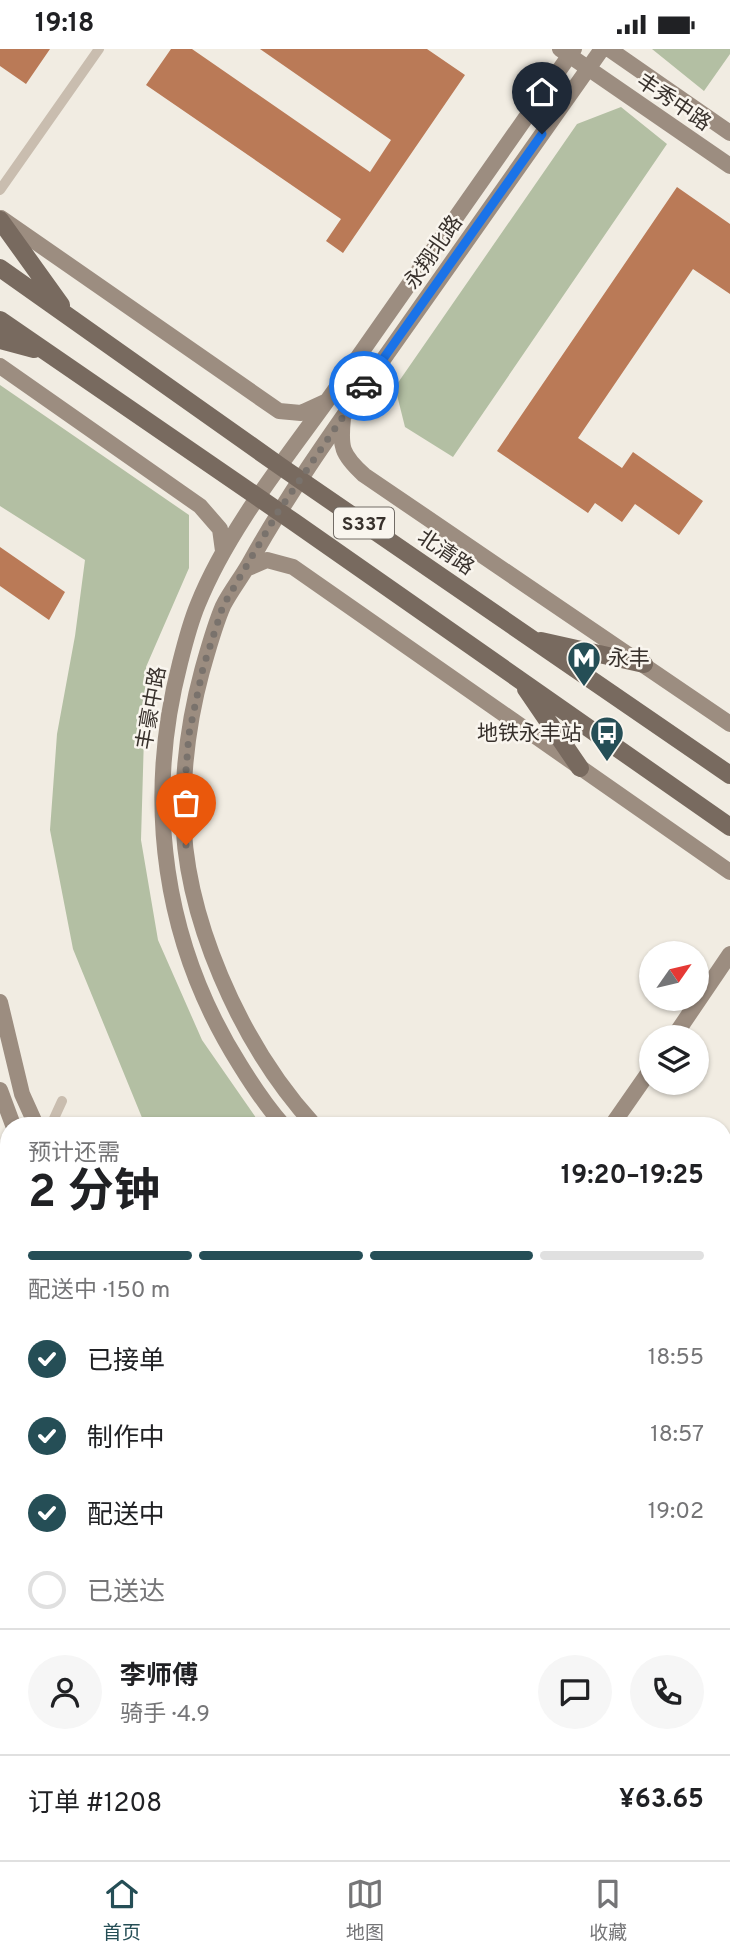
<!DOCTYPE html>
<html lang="zh">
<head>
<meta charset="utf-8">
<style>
  :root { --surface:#fff; --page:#f6f6f6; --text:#202124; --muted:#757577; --line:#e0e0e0; --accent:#254e56 }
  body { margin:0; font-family:Overpass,"Noto Sans SC",sans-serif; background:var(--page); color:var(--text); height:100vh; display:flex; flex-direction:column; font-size:26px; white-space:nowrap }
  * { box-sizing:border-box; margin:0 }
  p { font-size:23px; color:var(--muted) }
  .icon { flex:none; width:38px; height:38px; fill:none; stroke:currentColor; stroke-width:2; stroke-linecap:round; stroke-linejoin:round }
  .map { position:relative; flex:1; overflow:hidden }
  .sheet { position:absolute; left:0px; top:1068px; width:732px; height:744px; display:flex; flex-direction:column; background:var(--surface); border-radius:28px 28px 0 0; box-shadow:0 2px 5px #0004 }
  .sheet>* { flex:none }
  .needle { width:46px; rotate:56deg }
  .controls { position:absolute; left:639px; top:892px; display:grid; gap:14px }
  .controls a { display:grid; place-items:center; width:70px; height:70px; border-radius:50%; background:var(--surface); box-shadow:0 2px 5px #0004; font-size:35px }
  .pin { position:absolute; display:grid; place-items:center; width:60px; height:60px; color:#fff; margin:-72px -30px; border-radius:50% 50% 50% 0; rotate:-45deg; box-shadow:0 0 7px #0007 }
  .pin .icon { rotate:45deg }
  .courier { position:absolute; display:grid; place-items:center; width:70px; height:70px; margin:-35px; border:5px solid #1a73e8; border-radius:50%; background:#fff; color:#222; box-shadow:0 2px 9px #0007 }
  .summary em { font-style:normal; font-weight:700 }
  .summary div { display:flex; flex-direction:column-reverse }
  .summary { display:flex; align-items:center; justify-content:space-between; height:119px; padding:0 28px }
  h1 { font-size:46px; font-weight:700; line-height:52px }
  .bar { display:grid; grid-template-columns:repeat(4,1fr); gap:10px 7px; align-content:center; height:84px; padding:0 28px }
  .bar i { height:9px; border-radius:5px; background:var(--line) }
  .bar .selected { background:var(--accent) }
  .bar p { grid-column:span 4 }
  .line { display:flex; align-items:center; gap:18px; padding:0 28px; border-top:2px solid var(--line) }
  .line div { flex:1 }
  .round { display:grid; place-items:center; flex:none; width:74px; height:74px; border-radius:37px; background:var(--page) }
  ol { padding:0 28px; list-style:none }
  li { display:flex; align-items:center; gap:21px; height:77px }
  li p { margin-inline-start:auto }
  li .icon { padding:7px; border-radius:50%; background:var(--accent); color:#fff; stroke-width:4 }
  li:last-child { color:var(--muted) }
  li i { width:38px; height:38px; border:4px solid var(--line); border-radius:50% }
  .status { display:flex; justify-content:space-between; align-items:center; height:49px; padding:0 35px; background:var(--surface); direction:ltr }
  .status svg { height:19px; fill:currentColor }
  .menu { display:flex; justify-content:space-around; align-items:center; height:98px; border-top:2px solid var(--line); background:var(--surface); font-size:19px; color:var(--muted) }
  .menu a { display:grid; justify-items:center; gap:4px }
  .menu .selected { color:var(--accent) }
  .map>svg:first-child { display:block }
</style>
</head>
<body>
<div class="status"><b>19:18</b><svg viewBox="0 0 49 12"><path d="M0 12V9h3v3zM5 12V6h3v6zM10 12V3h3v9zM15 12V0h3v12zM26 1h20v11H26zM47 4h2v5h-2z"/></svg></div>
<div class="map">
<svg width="730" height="1811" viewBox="0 0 730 1811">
  <rect width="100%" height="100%" fill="#f1ece2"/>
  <path fill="#b3bfa3" d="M 652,0 L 730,0 L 730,5 L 704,42 Z
    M 621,58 L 667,95 L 453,408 L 405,378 L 395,338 L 577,75 Z
    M 0,336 L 189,466 L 189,519 L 146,618 L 141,791 L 158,891 L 202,991 L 261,1076 L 145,1076 L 73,900 L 50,781 L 57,685 L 75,587 L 85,511 L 0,457 Z
    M 723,1425 L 730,1430 L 730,1549 L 723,1544 Z
    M 157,1803 L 157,1802 L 236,1803 L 230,1811 L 151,1811 Z"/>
  <path fill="#ba7a57" d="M 0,0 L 50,0 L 26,35 L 0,17 Z
    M 171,0 L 192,0 L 370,123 L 391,91 L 260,0 L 427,0 L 465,26 L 343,204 L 326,192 L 341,170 L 146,36 Z
    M 677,138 L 730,175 L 730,245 L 693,220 L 578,389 L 622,419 L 633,403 L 703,452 L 679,486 L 635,455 L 622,473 L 595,454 L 588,464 L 497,402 Z
    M 0,498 L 65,543 L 49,571 L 0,537 Z"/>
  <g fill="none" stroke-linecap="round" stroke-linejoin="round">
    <path stroke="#c9bdaf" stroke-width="5" d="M 0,1220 L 9,1223"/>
    <path stroke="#c9bdaf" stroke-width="10" d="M 0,141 L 99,0
      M 51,1076 L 62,1052
      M 267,1811 L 272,1802"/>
    <path stroke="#9c8d80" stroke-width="16" d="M 560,0 L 730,117
      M 609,0 L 730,84
      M 1,169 L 279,362 L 301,364 L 325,353
      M 0,317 L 200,457 L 220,480 L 223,502
      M 343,369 C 340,398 341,405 364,426 L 730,675
      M 246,520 L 267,511 L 293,518 L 730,823
      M 0,953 L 22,1045 L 36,1076
      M 673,989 L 730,905
      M 0,1041 L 13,1076
      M 283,1076 C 267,1058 253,1037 240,1016 C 163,894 144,753 180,614 C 185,594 190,574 198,555 C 229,478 289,406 337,338 C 416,225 495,112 574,0
      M 314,1076 C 241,996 182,866 183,756 C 184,711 190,666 202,622 C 208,601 214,578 223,557 C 230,543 241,529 249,515 C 291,439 342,369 392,298 C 462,199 532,99 602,0
      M 612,1076 L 651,1020
      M 723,1376 L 730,1381
      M 723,1409 L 730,1414
      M 723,1703 L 730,1708
      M 723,1735 L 730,1740"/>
    <path stroke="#786a5f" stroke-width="18" d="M 0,171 L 61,256
      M 0,219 L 280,417 L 730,726
      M 0,271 L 294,473 L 730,778
      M 0,291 L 34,300
      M 541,592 L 644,615
      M 526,640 L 580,719"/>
  </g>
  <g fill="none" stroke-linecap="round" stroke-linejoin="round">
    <path stroke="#79726c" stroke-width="7" stroke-dasharray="0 12.6" d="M 186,796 L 183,758 L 189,685 L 203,619 L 223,557 L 278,463 L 364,337"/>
    <path stroke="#1a73e8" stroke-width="9" d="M 364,337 L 542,85"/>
  </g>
  <defs>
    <g id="metro-pin" transform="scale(1.75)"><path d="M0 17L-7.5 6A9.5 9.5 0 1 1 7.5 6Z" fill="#254e56" stroke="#f9f5ee"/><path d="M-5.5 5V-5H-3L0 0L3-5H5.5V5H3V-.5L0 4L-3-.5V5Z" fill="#fff"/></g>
    <g id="bus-pin" transform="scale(1.75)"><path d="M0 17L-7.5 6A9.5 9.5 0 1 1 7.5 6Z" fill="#254e56" stroke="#f9f5ee"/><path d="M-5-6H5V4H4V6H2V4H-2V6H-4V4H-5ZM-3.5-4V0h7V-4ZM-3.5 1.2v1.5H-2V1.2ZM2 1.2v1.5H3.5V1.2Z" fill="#fff"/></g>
  </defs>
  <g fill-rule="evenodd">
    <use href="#metro-pin" x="584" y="609"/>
    <use href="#bus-pin" x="607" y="684"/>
  </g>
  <g text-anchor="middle" stroke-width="5" stroke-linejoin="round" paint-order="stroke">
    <rect fill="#f9f5ee" stroke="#726c66" stroke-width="2" x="334" y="458.5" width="60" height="31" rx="5"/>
    <g font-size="19" font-weight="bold" fill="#38312c">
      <text x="364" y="481">S337</text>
    </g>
    <g font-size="21" fill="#38312c" stroke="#f9f5ee">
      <text transform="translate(674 53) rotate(34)" y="7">丰秀中路</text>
      <text transform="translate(433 203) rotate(-55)" y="7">永翔北路</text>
      <text transform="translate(446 503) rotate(34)" y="7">北清路</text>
      <text transform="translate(151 659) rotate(-80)" y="7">丰豪中路</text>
    </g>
    <g font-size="21" fill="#38312c" stroke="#f9f5ee" text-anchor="start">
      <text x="608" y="616">永丰</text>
      <text x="582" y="691" text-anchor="end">地铁永丰站</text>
    </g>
  </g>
</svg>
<div class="controls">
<a><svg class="needle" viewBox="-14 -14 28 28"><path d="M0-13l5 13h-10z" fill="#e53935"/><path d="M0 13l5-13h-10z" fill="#757577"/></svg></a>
<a><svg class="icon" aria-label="layers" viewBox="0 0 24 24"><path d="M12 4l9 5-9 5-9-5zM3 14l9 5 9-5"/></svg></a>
</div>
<div class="pin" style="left:186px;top:796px;background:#ea580c"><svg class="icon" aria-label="bag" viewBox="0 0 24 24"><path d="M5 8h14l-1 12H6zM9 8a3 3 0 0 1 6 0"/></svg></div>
<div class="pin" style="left:542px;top:85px;background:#1f2937"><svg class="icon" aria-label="home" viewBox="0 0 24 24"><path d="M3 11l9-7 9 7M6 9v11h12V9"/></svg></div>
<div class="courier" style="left:364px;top:337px"><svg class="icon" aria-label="car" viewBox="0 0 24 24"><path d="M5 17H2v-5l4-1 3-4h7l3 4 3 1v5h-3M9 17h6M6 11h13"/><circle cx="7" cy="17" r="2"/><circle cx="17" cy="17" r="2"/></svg></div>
<section class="sheet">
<div class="summary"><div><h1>2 分钟</h1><p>预计还需</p></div><em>19:20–19:25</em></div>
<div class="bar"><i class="selected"></i><i class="selected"></i><i class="selected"></i><i></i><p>配送中 · 150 m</p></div>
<ol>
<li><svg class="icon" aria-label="check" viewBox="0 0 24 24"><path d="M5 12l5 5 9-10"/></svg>已接单<p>18:55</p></li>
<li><svg class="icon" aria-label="check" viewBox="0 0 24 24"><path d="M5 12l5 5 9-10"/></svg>制作中<p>18:57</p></li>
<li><svg class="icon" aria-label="check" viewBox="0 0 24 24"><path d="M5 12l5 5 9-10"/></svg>配送中<p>19:02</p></li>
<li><i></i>已送达</li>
</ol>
<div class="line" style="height:126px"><a class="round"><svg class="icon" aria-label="person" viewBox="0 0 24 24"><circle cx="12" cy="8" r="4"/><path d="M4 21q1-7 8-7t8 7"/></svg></a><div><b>李师傅</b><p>骑手 · 4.9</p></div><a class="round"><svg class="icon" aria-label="chat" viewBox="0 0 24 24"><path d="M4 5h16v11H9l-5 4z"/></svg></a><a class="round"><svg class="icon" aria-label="phone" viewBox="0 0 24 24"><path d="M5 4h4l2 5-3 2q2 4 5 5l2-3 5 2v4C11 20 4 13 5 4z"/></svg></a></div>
<div class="line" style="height:91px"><div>订单 #1208</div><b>¥63.65</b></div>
</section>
</div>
<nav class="menu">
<a class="selected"><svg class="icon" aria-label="home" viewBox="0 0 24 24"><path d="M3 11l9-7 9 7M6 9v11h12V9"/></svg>首页</a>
<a><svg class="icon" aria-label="map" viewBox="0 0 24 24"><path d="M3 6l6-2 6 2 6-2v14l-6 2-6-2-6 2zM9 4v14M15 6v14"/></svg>地图</a>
<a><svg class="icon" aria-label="saved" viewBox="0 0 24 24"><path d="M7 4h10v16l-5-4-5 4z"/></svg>收藏</a>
</nav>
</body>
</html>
